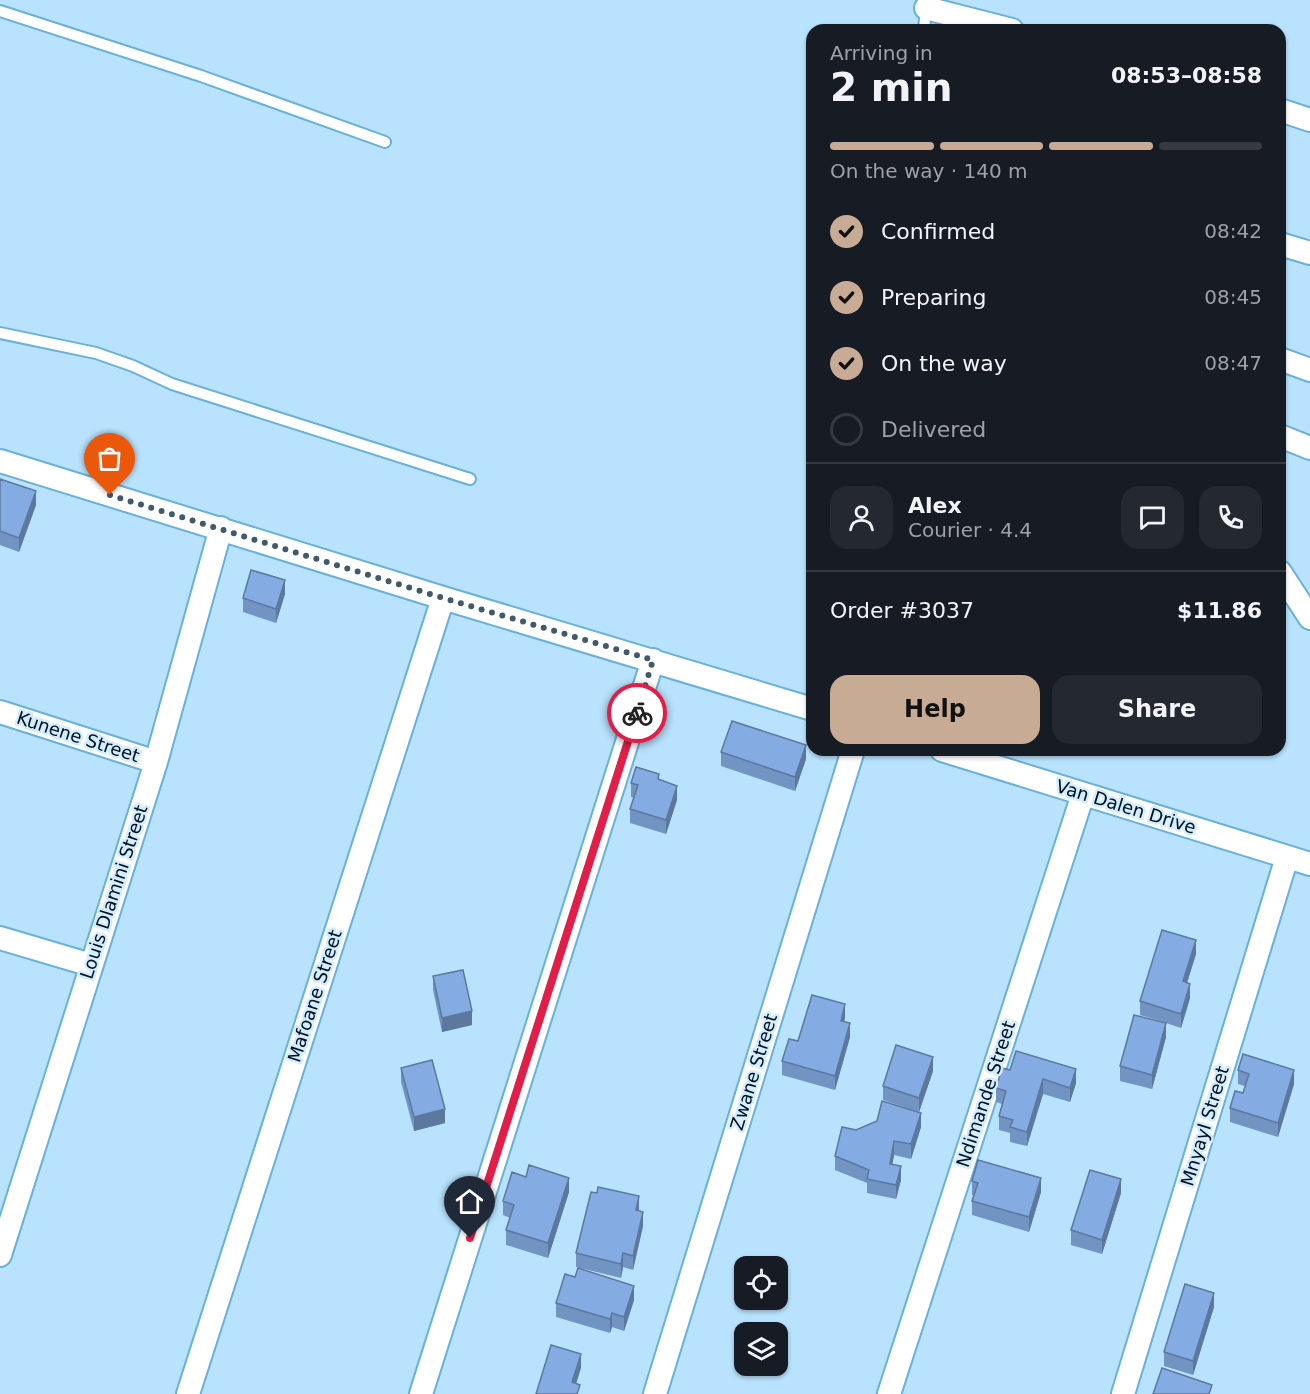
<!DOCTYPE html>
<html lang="en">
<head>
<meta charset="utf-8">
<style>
  :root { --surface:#171b24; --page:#242831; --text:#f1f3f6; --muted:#9ea1a6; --line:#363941; --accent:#c7ab95 }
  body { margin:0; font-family:"DejaVu Sans",sans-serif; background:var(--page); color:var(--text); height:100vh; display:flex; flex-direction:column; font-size:22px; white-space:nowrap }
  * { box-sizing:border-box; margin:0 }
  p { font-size:20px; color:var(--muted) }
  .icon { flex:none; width:33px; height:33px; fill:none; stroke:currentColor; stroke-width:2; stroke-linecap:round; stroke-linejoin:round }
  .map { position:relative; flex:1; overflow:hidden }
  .panel { position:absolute; left:806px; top:24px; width:480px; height:732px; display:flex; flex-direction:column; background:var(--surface); border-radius:18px; box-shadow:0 2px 4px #0004 }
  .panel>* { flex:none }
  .controls { position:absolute; left:734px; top:1256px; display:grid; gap:12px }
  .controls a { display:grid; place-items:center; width:54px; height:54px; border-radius:12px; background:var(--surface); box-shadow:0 2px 4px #0004; font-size:30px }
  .pin { position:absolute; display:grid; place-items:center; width:51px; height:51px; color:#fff; margin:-62px -26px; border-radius:50% 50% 50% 0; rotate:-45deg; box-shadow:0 0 6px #0007 }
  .pin .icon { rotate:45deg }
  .courier { position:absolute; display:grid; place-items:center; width:60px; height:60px; margin:-30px; border:4px solid #e11d48; border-radius:50%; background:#fff; color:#222; box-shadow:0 2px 8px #0007 }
  .summary em { font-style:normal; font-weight:600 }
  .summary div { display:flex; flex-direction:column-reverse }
  .summary { display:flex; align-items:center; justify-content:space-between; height:102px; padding:0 24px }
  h1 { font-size:39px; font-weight:600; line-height:45px }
  .bar { display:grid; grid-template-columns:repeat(4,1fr); gap:9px 6px; align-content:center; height:72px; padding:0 24px }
  .bar i { height:8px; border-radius:4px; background:var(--line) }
  .bar .selected { background:var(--accent) }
  .bar p { grid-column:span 4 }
  .line { display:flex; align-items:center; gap:15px; padding:0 24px; border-top:2px solid var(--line) }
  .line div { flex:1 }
  .round { display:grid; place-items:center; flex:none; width:63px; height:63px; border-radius:18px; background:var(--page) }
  ol { padding:0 24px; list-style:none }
  li { display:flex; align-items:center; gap:18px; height:66px }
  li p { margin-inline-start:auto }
  li .icon { padding:6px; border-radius:50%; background:var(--accent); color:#111; stroke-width:4 }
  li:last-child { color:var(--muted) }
  li i { width:33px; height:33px; border:3px solid var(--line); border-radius:50% }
  .action { display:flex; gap:12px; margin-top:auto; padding:12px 24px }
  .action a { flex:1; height:69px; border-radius:18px; background:var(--accent); color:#111; font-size:24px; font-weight:600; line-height:69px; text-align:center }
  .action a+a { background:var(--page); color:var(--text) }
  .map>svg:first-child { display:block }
</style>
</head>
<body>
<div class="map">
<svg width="1310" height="1394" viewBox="0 0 1310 1394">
  <rect width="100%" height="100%" fill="#b8e2fd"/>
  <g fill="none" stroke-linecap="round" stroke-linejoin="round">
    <g stroke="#69b0da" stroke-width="14">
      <path id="service" d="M 0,11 L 201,76 L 385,142
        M 924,30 L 926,6
        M 0,333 L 96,353 L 133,366 L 172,384 L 470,479"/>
    </g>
    <g stroke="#69b0da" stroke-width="26">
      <path id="minor" d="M 926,8 L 1012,30
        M 1280,110 L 1310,120
        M 1280,244 L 1310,253
        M 1280,359 L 1310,370
        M 1280,436 L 1310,448
        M 0,461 L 443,598 L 812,709
        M 1280,572 L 1310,618
        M 0,712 L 156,762
        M 942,750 L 1310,864
        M 0,938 L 91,965
        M 0,1255 L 156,762 L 221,528
        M 188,1394 L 443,598
        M 421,1394 L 653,660
        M 655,1394 L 853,750
        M 889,1394 L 1083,794
        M 1123,1394 L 1287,857"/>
    </g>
    <use href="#service" stroke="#fff" stroke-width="10"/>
    <use href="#minor" stroke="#fff" stroke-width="22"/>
  </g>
  <path fill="#7294c3" d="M 0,479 L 36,505 L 19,552 L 0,545 Z
    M 285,594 L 276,623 L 243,612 L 243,598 Z
    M 721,752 L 806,759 L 795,791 L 721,766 Z
    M 659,780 L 677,800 L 666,834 L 630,823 L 630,809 L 634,798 L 631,797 L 631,783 Z
    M 1196,954 L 1187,983 L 1190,998 L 1181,1028 L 1166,1023 L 1166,1037 L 1152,1089 L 1120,1081 L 1120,1066 L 1164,1022 L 1140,1015 L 1140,1001 Z
    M 433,976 L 472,1025 L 442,1032 L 433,990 Z
    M 845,1018 L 844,1022 L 850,1037 L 835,1090 L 782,1075 L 782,1061 L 798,1041 Z
    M 401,1068 L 445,1123 L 414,1131 L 401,1082 Z
    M 1010,1070 L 1076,1083 L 1070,1102 L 1043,1094 L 1027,1146 L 1010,1142 L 1010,1133 L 999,1130 L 999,1116 L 1002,1104 L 996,1102 L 996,1088 Z
    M 1238,1070 L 1294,1084 L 1278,1137 L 1230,1122 L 1230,1108 L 1243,1093 L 1245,1086 L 1238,1084 Z
    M 933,1071 L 919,1112 L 883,1100 L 883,1086 Z
    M 921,1127 L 911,1159 L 894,1155 L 892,1164 L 901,1180 L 896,1199 L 867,1193 L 867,1183 L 835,1170 L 835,1156 L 856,1130 Z
    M 972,1181 L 1041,1192 L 1029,1232 L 972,1215 L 972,1201 L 974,1196 L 972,1195 Z
    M 569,1192 L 548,1258 L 506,1245 L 506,1230 L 510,1218 L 503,1215 L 503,1201 Z
    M 1121,1193 L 1102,1254 L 1071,1245 L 1071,1230 Z
    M 639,1211 L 643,1226 L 633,1270 L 623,1267 L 621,1278 L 576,1267 L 576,1253 Z
    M 634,1300 L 624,1331 L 612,1327 L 610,1333 L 556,1317 L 556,1303 Z
    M 1214,1307 L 1193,1375 L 1164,1366 L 1164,1352 Z"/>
  <path fill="#5c789f" d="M 36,491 L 36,505 L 19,552 L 19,538 Z
    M 285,580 L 285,594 L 276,623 L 276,609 Z
    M 806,745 L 806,759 L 795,791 L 795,777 Z
    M 677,786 L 677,800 L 666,834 L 666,820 Z
    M 1196,940 L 1196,954 L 1183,995 L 1183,981 Z
    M 1190,984 L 1190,998 L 1181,1028 L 1181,1014 Z
    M 845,1004 L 845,1018 L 841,1035 L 841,1021 Z
    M 472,1011 L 472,1025 L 442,1032 L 442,1018 Z
    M 850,1023 L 850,1037 L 835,1090 L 835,1076 Z
    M 1166,1023 L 1166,1037 L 1152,1089 L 1152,1075 Z
    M 933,1057 L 933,1071 L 919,1112 L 919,1098 Z
    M 1076,1069 L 1076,1083 L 1070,1102 L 1070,1088 Z
    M 1294,1070 L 1294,1084 L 1278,1137 L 1278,1123 Z
    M 1043,1079 L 1043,1094 L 1027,1146 L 1027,1132 Z
    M 445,1109 L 445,1123 L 414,1131 L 414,1117 Z
    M 921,1113 L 921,1127 L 911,1159 L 911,1144 Z
    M 894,1141 L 894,1155 L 890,1178 L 890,1164 Z
    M 901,1166 L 901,1180 L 896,1199 L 896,1185 Z
    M 569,1178 L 569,1192 L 548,1258 L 548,1243 Z
    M 1041,1178 L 1041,1192 L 1029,1232 L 1029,1217 Z
    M 1121,1179 L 1121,1193 L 1102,1254 L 1102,1240 Z
    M 639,1196 L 639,1211 L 636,1224 L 636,1210 Z
    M 643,1212 L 643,1226 L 633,1270 L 633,1256 Z
    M 623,1253 L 623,1267 L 621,1278 L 621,1264 Z
    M 634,1286 L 634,1300 L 624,1331 L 624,1317 Z
    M 1214,1293 L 1214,1307 L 1193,1375 L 1193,1361 Z
    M 612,1313 L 612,1327 L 610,1333 L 610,1319 Z
    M 581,1354 L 581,1368 L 573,1394 L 572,1382 Z"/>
  <path fill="#84ace3" stroke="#5c789f" stroke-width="1.5" d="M 0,479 L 36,491 L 19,538 L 0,531 Z
    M 251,570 L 285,580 L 276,609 L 243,598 Z
    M 732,721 L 806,745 L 795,777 L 721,752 Z
    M 636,767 L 659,774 L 658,779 L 677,786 L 666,820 L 630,809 L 638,785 L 631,783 Z
    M 1162,930 L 1196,940 L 1183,981 L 1190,984 L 1181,1014 L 1140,1001 Z
    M 463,970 L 472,1011 L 442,1018 L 433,976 Z
    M 812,995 L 845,1004 L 841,1021 L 850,1023 L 835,1076 L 782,1061 L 789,1039 L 798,1041 Z
    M 1134,1015 L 1166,1023 L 1152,1075 L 1120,1066 Z
    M 896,1045 L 933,1057 L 919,1098 L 883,1086 Z
    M 1016,1051 L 1076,1069 L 1070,1088 L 1043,1079 L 1027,1132 L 1010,1127 L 1013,1120 L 999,1116 L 1006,1091 L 996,1088 L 1002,1068 L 1010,1070 Z
    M 1243,1054 L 1294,1070 L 1278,1123 L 1230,1108 L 1235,1091 L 1243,1093 L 1249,1074 L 1238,1070 Z
    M 432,1060 L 445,1109 L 414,1117 L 401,1068 Z
    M 882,1101 L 921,1113 L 911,1144 L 894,1141 L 890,1164 L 901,1166 L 896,1185 L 867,1179 L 869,1170 L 835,1156 L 842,1127 L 856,1130 L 877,1121 Z
    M 978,1160 L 1041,1178 L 1029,1217 L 972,1201 L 978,1183 L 972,1181 Z
    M 529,1165 L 569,1178 L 548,1243 L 506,1230 L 514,1205 L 503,1201 L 512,1172 L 526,1177 Z
    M 1090,1170 L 1121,1179 L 1102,1240 L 1071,1230 Z
    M 598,1187 L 639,1196 L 636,1210 L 643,1212 L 633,1256 L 623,1253 L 621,1264 L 576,1253 L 591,1192 L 597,1193 Z
    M 578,1268 L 634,1286 L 624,1317 L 612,1313 L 610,1319 L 556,1303 L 565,1274 L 575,1277 Z
    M 1185,1284 L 1214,1293 L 1193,1361 L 1164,1352 Z
    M 551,1345 L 581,1354 L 572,1382 L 580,1385 L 577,1394 L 536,1394 Z
    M 1162,1368 L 1212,1385 L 1209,1394 L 1153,1394 Z"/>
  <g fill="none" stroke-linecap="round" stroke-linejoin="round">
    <path stroke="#405a6b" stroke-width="6" stroke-dasharray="0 10.8" d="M 110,495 L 443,598 L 653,660 L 637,713"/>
    <path stroke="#e11d48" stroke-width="8" d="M 470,1238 L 637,713"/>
  </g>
  <g text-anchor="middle" stroke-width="5" stroke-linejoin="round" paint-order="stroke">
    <g font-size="18" fill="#00101c" stroke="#d2edff">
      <text transform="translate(78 737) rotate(18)" y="6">Kunene Street</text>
      <text transform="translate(1126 807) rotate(17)" y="6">Van Dalen Drive</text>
      <text transform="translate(114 892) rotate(-72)" y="6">Louis Dlamini Street</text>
      <text transform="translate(315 996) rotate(-72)" y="6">Mafoane Street</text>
      <text transform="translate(754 1072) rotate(-73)" y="6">Zwane Street</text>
      <text transform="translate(986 1094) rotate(-72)" y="6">Ndimande Street</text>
      <text transform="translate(1205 1126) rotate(-73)" y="6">Mnyayl Street</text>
    </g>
  </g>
</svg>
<div class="controls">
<a><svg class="icon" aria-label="locate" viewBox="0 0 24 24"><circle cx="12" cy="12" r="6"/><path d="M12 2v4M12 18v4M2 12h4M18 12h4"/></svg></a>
<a><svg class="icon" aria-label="layers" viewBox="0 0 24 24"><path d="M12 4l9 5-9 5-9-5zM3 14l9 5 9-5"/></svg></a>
</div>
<div class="pin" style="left:110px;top:495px;background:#ea580c"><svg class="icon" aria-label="bag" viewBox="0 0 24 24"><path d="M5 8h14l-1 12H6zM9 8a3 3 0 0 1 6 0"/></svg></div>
<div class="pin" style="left:470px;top:1238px;background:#1f2937"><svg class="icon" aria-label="home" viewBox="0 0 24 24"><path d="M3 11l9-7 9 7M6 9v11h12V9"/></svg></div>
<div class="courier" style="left:637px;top:713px"><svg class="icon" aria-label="bike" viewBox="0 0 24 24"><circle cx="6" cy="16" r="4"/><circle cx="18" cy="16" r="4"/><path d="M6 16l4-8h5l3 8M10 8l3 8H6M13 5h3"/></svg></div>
<section class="panel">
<div class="summary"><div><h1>2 min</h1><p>Arriving in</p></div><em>08:53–08:58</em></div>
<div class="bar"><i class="selected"></i><i class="selected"></i><i class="selected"></i><i></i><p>On the way · 140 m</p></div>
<ol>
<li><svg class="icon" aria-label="check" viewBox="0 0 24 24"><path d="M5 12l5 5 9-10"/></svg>Confirmed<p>08:42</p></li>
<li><svg class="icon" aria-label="check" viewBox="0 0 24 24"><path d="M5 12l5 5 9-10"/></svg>Preparing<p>08:45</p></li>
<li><svg class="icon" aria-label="check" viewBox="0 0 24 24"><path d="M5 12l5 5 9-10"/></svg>On the way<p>08:47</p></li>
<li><i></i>Delivered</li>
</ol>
<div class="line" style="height:108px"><a class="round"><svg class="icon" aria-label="person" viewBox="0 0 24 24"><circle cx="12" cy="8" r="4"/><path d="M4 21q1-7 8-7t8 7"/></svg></a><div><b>Alex</b><p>Courier · 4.4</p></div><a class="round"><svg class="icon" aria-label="chat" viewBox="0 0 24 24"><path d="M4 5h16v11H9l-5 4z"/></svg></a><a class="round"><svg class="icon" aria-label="phone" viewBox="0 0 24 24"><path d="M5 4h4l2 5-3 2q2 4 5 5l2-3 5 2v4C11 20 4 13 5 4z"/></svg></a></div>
<div class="line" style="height:78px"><div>Order #3037</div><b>$11.86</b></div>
<div class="action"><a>Help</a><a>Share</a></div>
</section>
</div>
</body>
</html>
